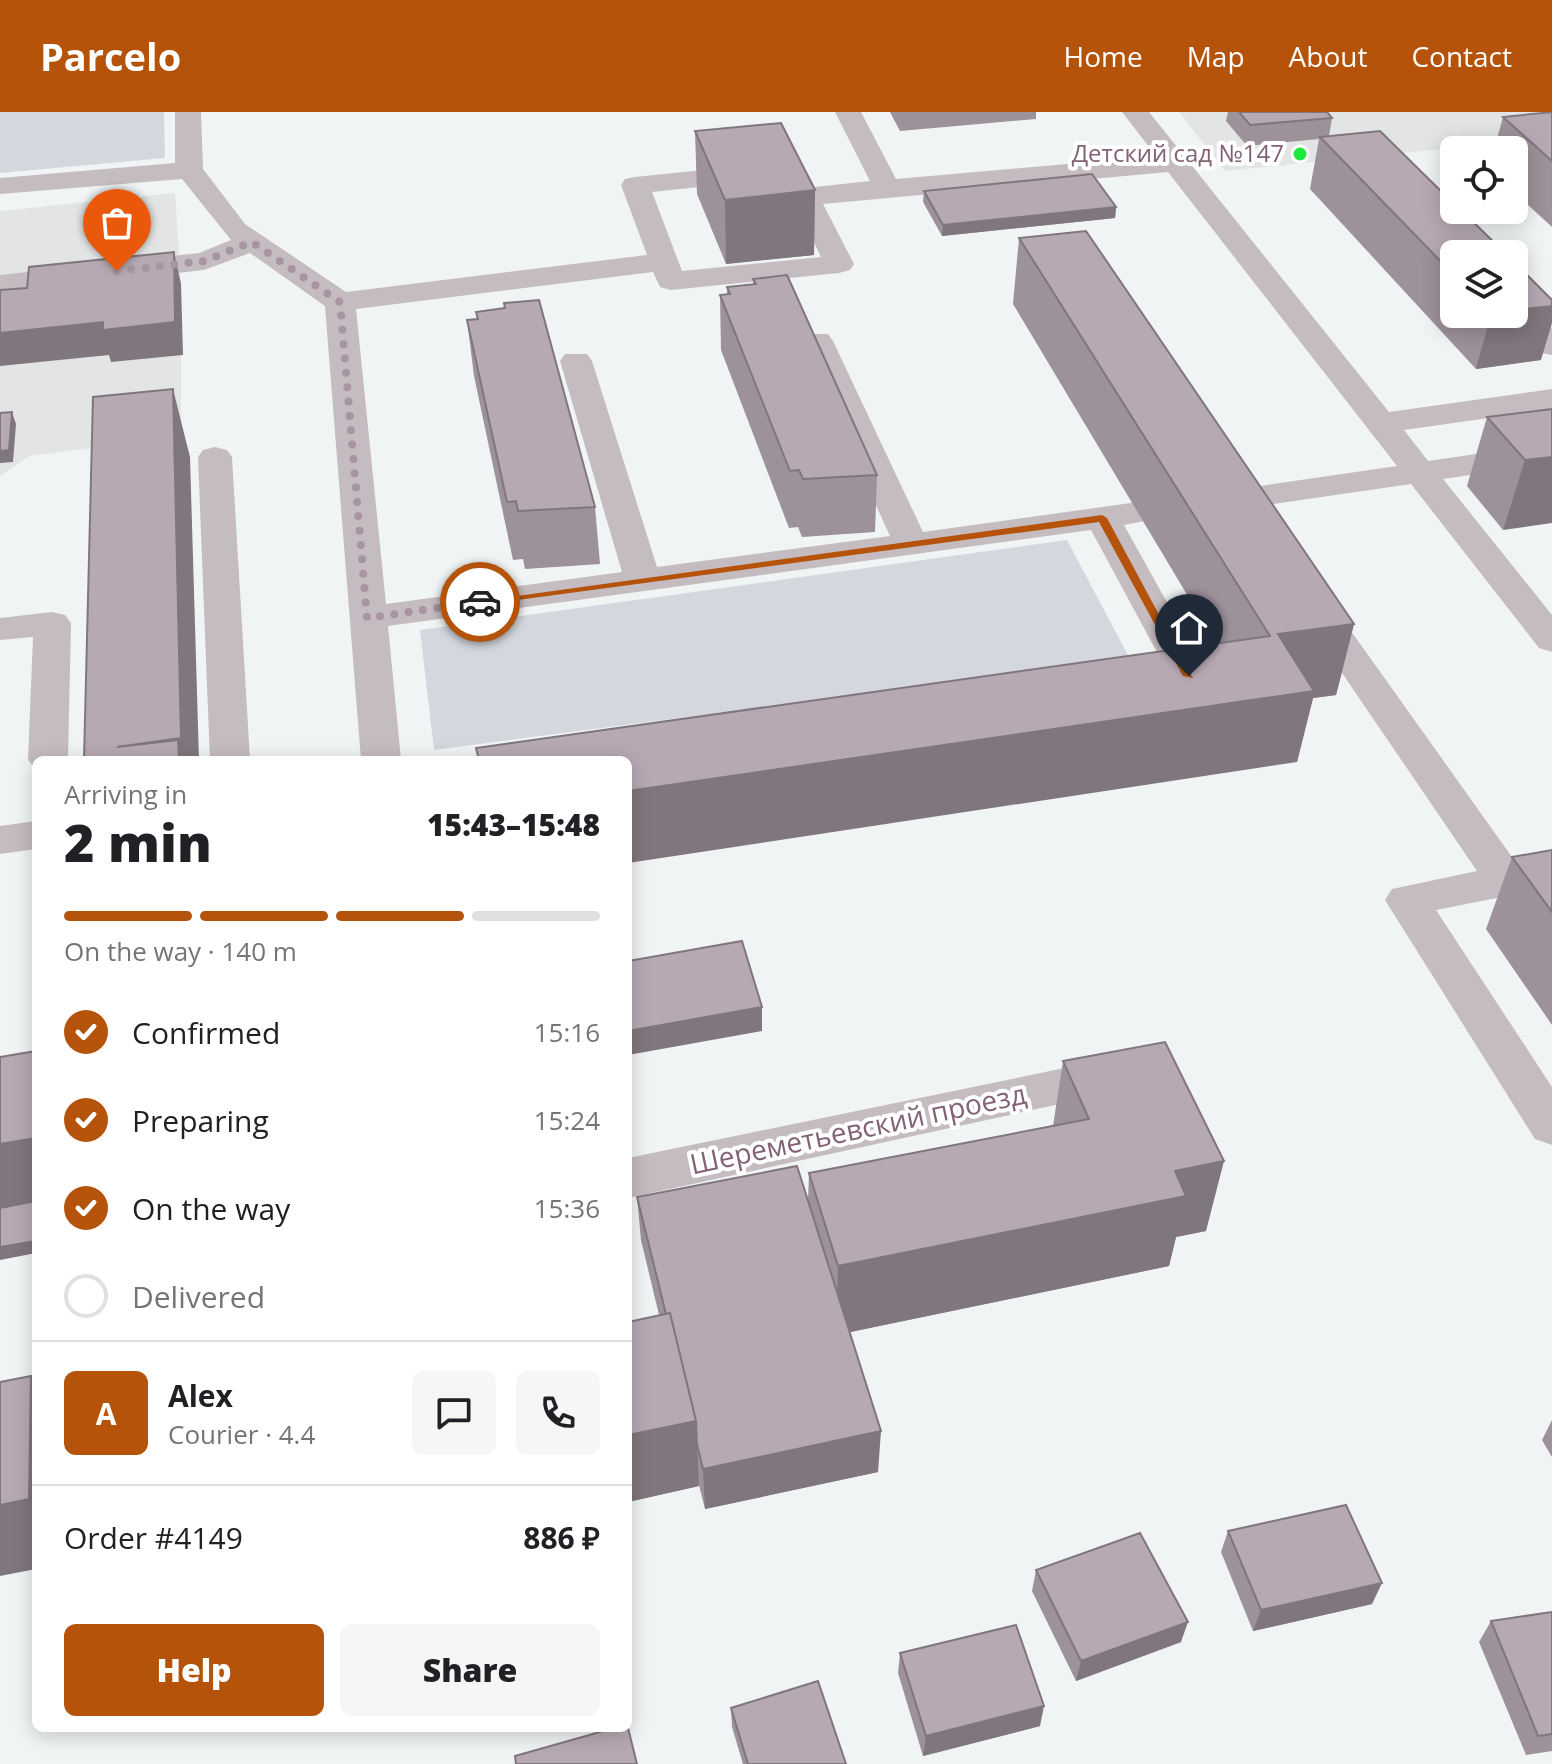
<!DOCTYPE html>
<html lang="en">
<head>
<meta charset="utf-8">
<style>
  :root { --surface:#fff; --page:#f6f6f6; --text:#202124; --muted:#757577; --line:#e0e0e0; --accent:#b45309 }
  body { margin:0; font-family:"Open Sans",sans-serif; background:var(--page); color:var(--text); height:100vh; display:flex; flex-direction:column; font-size:30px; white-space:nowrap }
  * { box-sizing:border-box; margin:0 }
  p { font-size:26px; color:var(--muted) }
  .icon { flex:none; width:44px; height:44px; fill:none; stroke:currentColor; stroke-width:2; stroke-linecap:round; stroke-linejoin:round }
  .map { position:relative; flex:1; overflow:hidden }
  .drawer { position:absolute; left:32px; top:644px; width:600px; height:976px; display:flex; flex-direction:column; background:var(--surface); border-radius:12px; box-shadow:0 4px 20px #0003 }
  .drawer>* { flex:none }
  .controls { position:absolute; left:1440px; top:24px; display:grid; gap:16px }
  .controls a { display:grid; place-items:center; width:88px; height:88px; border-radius:12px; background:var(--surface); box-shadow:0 4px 20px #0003; font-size:40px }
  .pin { position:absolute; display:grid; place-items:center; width:68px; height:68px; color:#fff; margin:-82px -34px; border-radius:50% 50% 50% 0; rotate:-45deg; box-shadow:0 0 8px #0007 }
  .pin .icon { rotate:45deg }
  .courier { position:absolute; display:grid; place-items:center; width:80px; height:80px; margin:-40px; border:6px solid #b45309; border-radius:50%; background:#fff; color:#222; box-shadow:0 2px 10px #0007 }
  .overview em { font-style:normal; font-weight:800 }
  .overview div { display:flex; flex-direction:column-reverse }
  .overview { display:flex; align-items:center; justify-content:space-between; height:136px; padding:0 32px }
  h1 { font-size:52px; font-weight:800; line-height:60px }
  .bar { display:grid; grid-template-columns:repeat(4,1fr); gap:12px 8px; align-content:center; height:96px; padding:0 32px }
  .bar i { height:10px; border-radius:6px; background:var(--line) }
  .bar .selected { background:var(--accent) }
  .bar p { grid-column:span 4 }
  .line { display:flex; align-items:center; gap:20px; padding:0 32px; border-top:2px solid var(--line) }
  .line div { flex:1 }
  .round { display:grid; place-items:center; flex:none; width:84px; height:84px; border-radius:12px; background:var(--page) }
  ol { padding:0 32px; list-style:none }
  li { display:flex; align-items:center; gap:24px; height:88px }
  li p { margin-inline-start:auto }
  li .icon { padding:8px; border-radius:50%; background:var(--accent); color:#fff; stroke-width:4 }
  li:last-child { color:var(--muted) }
  li i { width:44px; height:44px; border:4px solid var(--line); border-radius:50% }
  .action { display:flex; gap:16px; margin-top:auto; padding:16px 32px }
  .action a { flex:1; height:92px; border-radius:12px; background:var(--accent); color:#fff; font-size:32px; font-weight:800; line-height:92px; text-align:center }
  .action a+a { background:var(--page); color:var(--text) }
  header { display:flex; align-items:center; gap:48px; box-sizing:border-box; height:112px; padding:0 40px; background:var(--accent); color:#fff }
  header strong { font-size:38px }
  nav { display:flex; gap:44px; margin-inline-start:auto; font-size:28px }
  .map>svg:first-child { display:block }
</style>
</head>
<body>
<header>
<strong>Parcelo</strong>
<nav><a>Home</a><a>Map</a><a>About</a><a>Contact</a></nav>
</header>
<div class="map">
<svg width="1552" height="1652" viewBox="0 0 1552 1652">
  <rect width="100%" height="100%" fill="#f0f4f4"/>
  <path fill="#e3e5e5" d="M 1179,0 L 1552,0 L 1552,26 L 1225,59 Z
    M 175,81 L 181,172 L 181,325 L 29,344 L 0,364 L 0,99 Z"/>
  <path fill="#d4d8de" d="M 0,0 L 164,0 L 165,46 L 0,61 Z
    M 1067,428 L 1130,547 L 434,638 L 420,518 Z"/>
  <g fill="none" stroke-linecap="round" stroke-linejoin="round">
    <path fill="#c5bcc1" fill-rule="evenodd" d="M 175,0 L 201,0 L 203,57 L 245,112 L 346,180 L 647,143 L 621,73 L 625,67 L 635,65 L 792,49 L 802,51 L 815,75 L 870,69 L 835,0 L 861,0 L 896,67 L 1156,44 L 1122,0 L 1149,0 L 1389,300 L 1552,277 L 1552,297 L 1404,318 L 1428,349 L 1552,331 L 1552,351 L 1443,367 L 1552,503 L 1552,540 L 1539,536 L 1411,372 L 1212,401 L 1200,398 L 1195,391 L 1200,384 L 1212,381 L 1397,354 L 1168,60 L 823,92 L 854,152 L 850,158 L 839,161 L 671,178 L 660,175 L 653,160 L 356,197 L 386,492 L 622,460 L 560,249 L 565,242 L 587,242 L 592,249 L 657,455 L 890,424 L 801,229 L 806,222 L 828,222 L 833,229 L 923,420 L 1138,390 L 1150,394 L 1156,401 L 1150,408 L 1124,413 L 1208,564 L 1203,573 L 1159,580 L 1145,577 L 1140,568 L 1145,559 L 1165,555 L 1091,418 L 388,514 L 401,648 L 361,648 L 325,194 L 250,141 L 204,158 L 0,181 L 0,163 L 199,141 L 231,128 L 182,67 L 0,82 L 0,66 L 175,51 ZM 783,66 L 821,145 L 682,159 L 652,80 Z
      M 1514,185 L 1525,188 L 1552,216 L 1552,243 L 1541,241 L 1505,202 L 1514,202 Z
      M 215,335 L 227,338 L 232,345 L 250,648 L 210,648 L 198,345 L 203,338 Z
      M 1313,481 L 1326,484 L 1517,752 L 1552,745 L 1552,775 L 1436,798 L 1552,975 L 1552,1033 L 1535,1027 L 1385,788 L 1392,777 L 1477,759 L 1295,492 L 1300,484 Z
      M 52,500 L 65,503 L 71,511 L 68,648 L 36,648 L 36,658 L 28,648 L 33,525 L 0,528 L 0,506 Z
      M 36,709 L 36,737 L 0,742 L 0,714 Z
      M 1089,951 L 1106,956 L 1113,969 L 1106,982 L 628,1086 L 628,1046 Z"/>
  </g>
  <path fill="#9d919a" d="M 890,0 L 1036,0 L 1036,7 L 900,19 Z
    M 1228,0 L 1327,0 L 1332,6 L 1329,24 L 1454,142 L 1454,202 L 1514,202 L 1541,248 L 1476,257 L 1310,77 L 1319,27 L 1247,34 L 1226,9 Z
    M 1552,0 L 1552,115 L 1514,80 L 1514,38 L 1494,38 L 1503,5 Z
    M 695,19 L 815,78 L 814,143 L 726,152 L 697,82 Z
    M 924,79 L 1116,95 L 1115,106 L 942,124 L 923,90 Z
    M 1019,126 L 1354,512 L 1336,583 L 1313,586 L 1297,650 L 1216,531 L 1013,192 Z
    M 753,167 L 877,363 L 875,420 L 802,425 L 798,415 L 789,416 L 721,238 L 720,183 L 727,183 L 727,175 L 753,172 Z
    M 476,200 L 595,395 L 600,452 L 525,457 L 523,447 L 513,448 L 474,264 L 467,208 L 477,207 Z
    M 1552,297 L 1503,418 L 1467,374 L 1487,305 Z
    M 1552,738 L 1552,913 L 1486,817 L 1512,745 Z
    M 1063,949 L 1206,1119 L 1176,1125 L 1169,1154 L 850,1220 L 878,1360 L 705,1397 L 699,1373 L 699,1374 L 628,1390 L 628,1210 L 659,1203 L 641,1128 L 637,1085 L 808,1088 L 809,1061 L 1053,1014 Z
    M 1552,1308 L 1552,1345 L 1542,1328 Z
    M 1228,1419 L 1372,1492 L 1253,1519 L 1221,1440 Z
    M 1036,1458 L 1181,1530 L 1076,1569 L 1032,1479 Z
    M 1552,1500 L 1552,1639 L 1526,1643 L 1479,1530 L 1491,1509 Z
    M 900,1541 L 1040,1614 L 923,1644 L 898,1561 Z
    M 731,1596 L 846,1652 L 743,1652 L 732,1615 Z"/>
  <path fill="#80767d" d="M 815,78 L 814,143 L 726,152 L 725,88 Z
    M 1116,95 L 1115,106 L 942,124 L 943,113 Z
    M 174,140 L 181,172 L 183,243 L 111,250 L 109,243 L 0,254 L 0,221 Z
    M 1552,194 L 1552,211 L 1541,248 L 1476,257 L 1491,202 L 1514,202 L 1514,198 Z
    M 173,277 L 190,345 L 199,648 L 121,648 Z
    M 12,300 L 16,312 L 13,350 L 0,351 L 0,339 Z
    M 1552,345 L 1552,411 L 1503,418 L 1525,348 Z
    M 1354,512 L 1336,583 L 1313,586 L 1297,650 L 628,751 L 628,679 L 1278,522 Z
    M 762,895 L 762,919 L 628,943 L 628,919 Z
    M 36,1026 L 36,1101 L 0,1107 L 0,1032 Z
    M 1224,1049 L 1206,1119 L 1176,1125 L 1169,1154 L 836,1223 L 838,1154 L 1175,1059 Z
    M 36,1129 L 36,1141 L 0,1148 L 0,1135 Z
    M 31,1264 L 36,1273 L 36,1457 L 0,1464 L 0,1393 Z
    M 696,1309 L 699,1374 L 628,1390 L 628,1323 Z
    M 881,1319 L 878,1360 L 705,1397 L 703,1357 Z
    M 1382,1471 L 1372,1492 L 1253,1519 L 1261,1498 Z
    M 1188,1510 L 1181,1530 L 1076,1569 L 1081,1549 Z
    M 1044,1594 L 1040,1614 L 923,1644 L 926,1624 Z"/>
  <path fill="#b7a9b3" stroke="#80767d" stroke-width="2" d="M 1239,0 L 1327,0 L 1332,6 L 1250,13 Z
    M 1552,0 L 1552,49 L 1503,5 Z
    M 781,11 L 815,78 L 725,88 L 695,19 Z
    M 1380,19 L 1454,92 L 1454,98 L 1461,98 L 1506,142 L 1454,142 L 1454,163 L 1320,25 Z
    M 1092,62 L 1116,95 L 943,113 L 924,79 Z
    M 1086,119 L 1354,512 L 1278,522 L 1314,579 L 628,679 L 628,648 L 479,648 L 476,636 L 1270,524 L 1019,126 Z
    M 174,140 L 175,210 L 103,218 L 103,210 L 0,221 L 0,178 L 27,176 L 29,155 Z
    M 1514,150 L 1552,188 L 1552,194 L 1514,198 Z
    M 787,163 L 877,363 L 803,367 L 799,358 L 790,359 L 720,183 L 730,182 L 727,175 L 756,172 L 753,167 Z
    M 539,188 L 595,395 L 518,399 L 516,389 L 507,390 L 467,208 L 478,207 L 476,200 L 505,196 L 504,191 Z
    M 173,277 L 181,626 L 117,635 L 178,628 L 179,648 L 84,648 L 93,285 Z
    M 1552,297 L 1552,345 L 1525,348 L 1487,305 Z
    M 12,300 L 9,338 L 0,339 L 0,301 Z
    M 1552,738 L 1552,800 L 1512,745 Z
    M 742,829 L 762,895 L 628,919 L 628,849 Z
    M 1165,930 L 1224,1049 L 1175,1059 L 1186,1084 L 838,1154 L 809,1061 L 1089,1007 L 1063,949 Z
    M 36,939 L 36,1026 L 0,1032 L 0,945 Z
    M 797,1054 L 881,1319 L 703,1357 L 697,1332 L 696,1309 L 670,1201 L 666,1202 L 637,1085 Z
    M 36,1089 L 36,1129 L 0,1135 L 0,1096 Z
    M 670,1201 L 696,1309 L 628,1323 L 628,1210 Z
    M 31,1264 L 29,1387 L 0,1393 L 0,1270 Z
    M 1346,1393 L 1382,1471 L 1261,1498 L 1228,1419 Z
    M 1140,1421 L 1188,1510 L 1081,1549 L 1036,1458 Z
    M 1552,1500 L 1552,1622 L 1538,1624 L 1491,1509 Z
    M 1016,1513 L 1044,1594 L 926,1624 L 900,1541 Z
    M 818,1569 L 846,1652 L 748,1652 L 731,1596 Z
    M 614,1616 L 628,1616 L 637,1652 L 516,1652 L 515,1644 Z"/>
  <path fill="#b45309" d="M 1102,403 L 1107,406 L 1193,566 L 1183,564 L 1099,410 L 480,493 L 474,490 Z"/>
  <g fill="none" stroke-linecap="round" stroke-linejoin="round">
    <path stroke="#a895a2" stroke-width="8" stroke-dasharray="0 14.4" d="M 117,159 L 204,149 L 252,130 L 340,190 L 367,506 L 480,490"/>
  </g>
  <circle fill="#1aea3d" stroke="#fff" stroke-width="3" cx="1300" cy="42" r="8"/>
  <g text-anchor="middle" stroke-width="8" stroke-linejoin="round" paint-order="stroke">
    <g font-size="24" fill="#826276" stroke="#fff" text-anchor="end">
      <text x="1284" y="50">Детский сад №147</text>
    </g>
    <g font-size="28" fill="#826276" stroke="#fff">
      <text transform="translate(858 1017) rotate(-12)" y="10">Шереметьевский проезд</text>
    </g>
  </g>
</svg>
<div class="controls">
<a><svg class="icon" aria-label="locate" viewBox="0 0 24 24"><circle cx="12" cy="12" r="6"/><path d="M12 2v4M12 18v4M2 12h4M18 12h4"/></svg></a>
<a><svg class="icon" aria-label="layers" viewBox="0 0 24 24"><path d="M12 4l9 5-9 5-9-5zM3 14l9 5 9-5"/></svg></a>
</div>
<div class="pin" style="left:117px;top:159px;background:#ea580c"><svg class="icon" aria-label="bag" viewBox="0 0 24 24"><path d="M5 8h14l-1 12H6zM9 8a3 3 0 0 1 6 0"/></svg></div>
<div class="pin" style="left:1189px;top:564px;background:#1f2937"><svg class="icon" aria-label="home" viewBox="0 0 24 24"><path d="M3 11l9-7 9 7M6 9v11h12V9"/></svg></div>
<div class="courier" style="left:480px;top:490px"><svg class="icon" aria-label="car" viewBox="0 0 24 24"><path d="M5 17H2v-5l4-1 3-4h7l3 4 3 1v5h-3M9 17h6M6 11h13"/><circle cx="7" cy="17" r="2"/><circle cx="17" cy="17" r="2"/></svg></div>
<section class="drawer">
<div class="overview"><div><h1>2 min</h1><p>Arriving in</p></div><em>15:43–15:48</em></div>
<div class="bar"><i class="selected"></i><i class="selected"></i><i class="selected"></i><i></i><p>On the way · 140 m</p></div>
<ol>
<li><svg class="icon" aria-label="check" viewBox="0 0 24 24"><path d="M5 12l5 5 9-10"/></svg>Confirmed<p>15:16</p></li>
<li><svg class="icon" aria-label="check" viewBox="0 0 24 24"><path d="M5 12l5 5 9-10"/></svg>Preparing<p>15:24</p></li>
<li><svg class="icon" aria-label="check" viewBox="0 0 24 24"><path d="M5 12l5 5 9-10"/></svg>On the way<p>15:36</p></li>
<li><i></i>Delivered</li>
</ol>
<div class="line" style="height:144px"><b class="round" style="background:var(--accent);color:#fff">A</b><div><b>Alex</b><p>Courier · 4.4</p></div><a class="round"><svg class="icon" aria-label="chat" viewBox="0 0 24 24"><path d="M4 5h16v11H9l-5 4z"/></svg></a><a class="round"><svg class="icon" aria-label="phone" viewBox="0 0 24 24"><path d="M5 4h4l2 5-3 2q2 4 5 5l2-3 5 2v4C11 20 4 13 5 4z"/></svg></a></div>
<div class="line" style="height:104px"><div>Order #4149</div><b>886 ₽</b></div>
<div class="action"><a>Help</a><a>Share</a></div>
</section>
</div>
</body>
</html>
